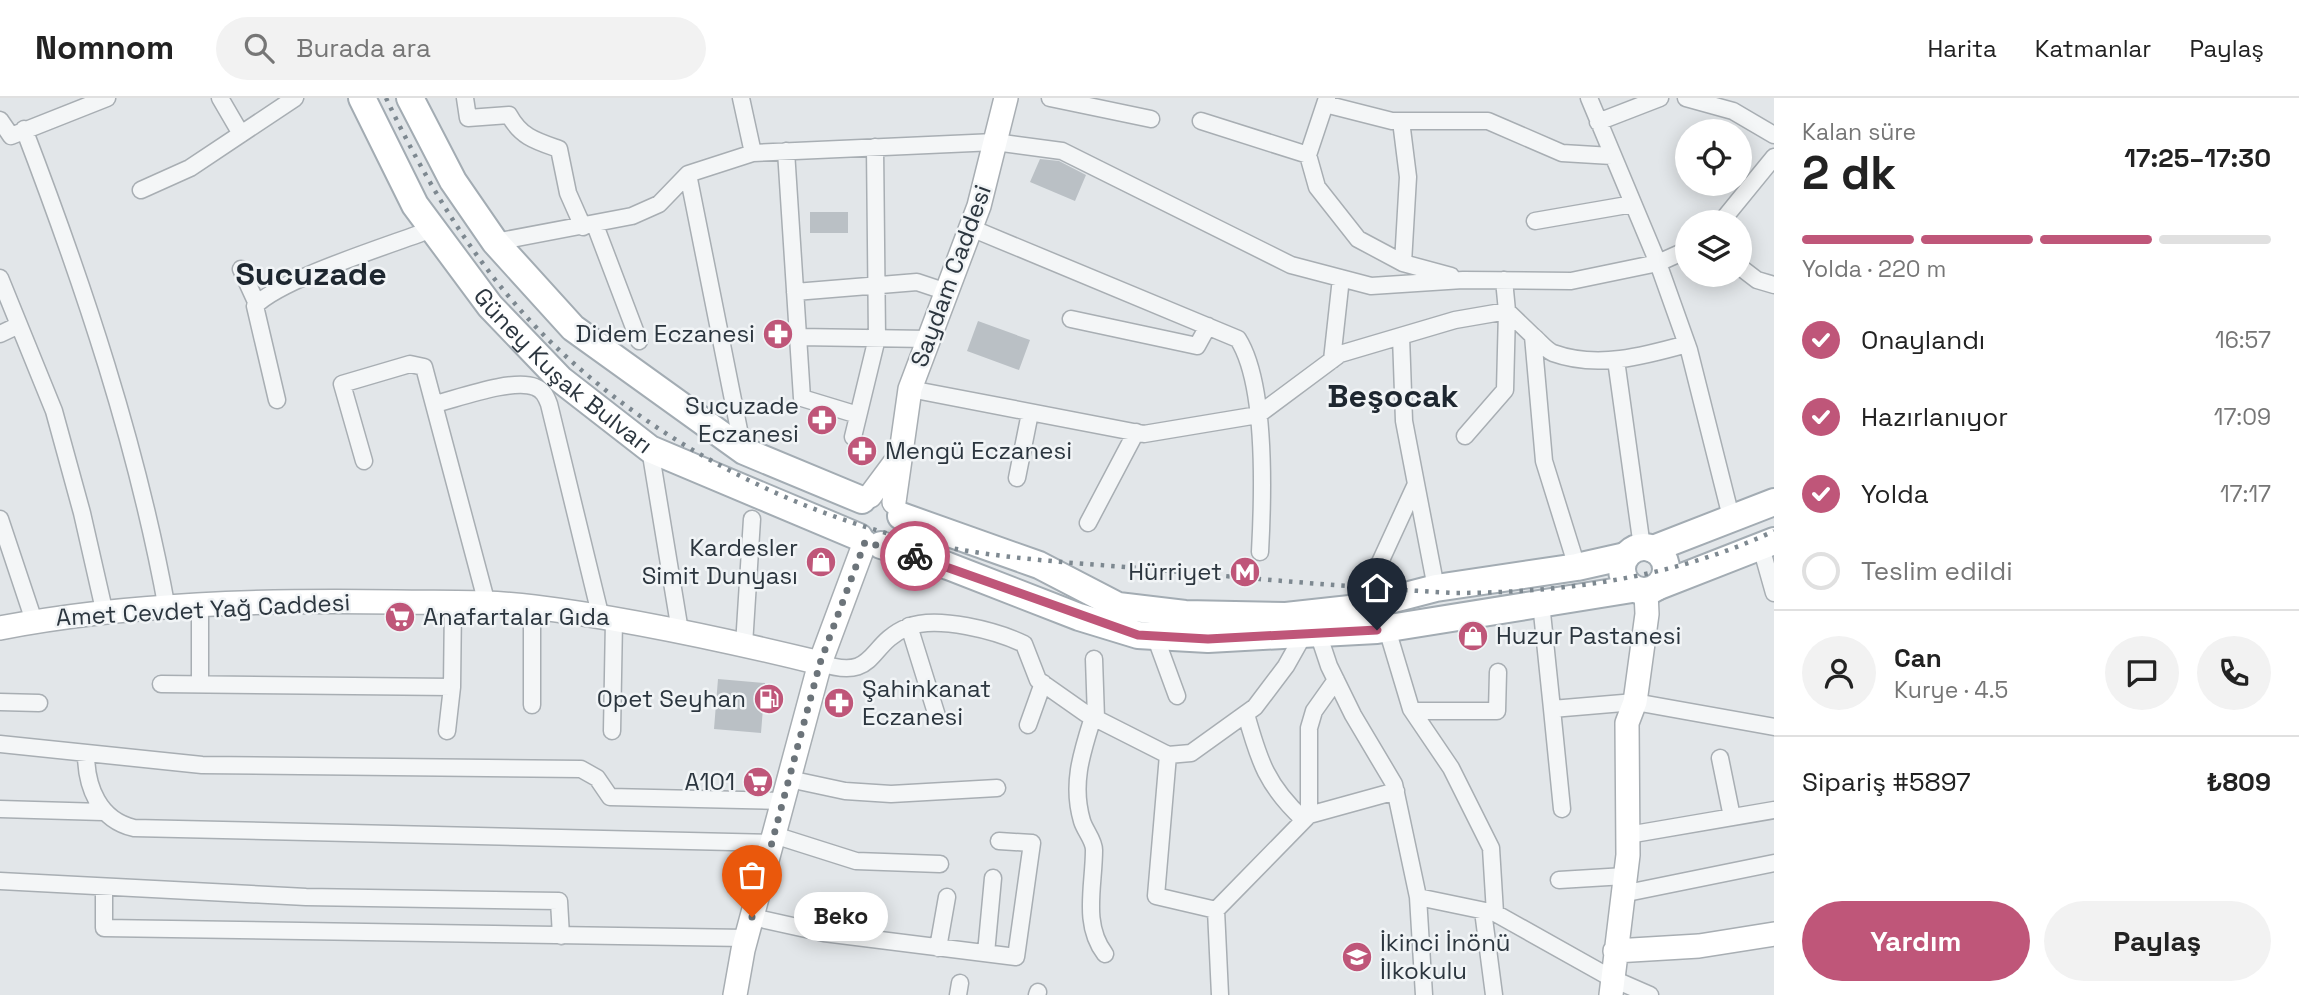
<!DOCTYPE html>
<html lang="tr">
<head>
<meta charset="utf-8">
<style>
  :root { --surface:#fff; --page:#f2f2f2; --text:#222; --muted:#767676; --line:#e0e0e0; --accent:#bf5679 }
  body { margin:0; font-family:"Space Grotesk",sans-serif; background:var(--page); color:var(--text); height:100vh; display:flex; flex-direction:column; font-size:26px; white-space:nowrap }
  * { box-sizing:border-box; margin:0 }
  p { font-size:23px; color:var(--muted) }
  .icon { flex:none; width:38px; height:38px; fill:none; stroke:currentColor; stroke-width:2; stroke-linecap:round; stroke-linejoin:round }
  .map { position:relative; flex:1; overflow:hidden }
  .sheet { display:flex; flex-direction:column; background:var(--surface); width:525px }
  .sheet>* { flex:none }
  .buttons { position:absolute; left:1675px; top:21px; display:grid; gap:14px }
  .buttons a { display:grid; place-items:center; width:77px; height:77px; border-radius:50%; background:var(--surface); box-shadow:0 4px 18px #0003; font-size:35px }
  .pin { position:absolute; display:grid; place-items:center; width:60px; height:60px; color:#fff; margin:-72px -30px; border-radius:50% 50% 50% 0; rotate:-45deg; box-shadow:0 0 7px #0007 }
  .pin .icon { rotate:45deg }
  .courier { position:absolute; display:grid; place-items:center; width:70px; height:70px; margin:-35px; border:5px solid #bf5679; border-radius:50%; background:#fff; color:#222; box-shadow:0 2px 9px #0007 }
  .bubble { position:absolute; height:49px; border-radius:24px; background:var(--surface); box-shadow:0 4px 18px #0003; font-size:23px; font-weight:600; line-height:49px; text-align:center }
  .headline em { font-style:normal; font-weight:600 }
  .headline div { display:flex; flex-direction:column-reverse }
  .headline { display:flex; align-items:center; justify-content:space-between; height:119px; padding:0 28px }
  h1 { font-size:46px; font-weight:600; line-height:52px }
  .bar { display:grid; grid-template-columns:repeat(4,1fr); gap:10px 7px; align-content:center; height:84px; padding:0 28px }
  .bar i { height:9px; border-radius:5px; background:var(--line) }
  .bar .selected { background:var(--accent) }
  .bar p { grid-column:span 4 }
  .line { display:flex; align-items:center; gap:18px; padding:0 28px; border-top:2px solid var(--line) }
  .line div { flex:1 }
  .round { display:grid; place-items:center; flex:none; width:74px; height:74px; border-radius:37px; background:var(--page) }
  ol { padding:0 28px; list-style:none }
  li { display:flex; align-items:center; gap:21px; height:77px }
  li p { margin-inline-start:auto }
  li .icon { padding:7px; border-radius:50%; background:var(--accent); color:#fff; stroke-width:4 }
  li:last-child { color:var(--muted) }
  li i { width:38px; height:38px; border:4px solid var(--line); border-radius:50% }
  .cta { display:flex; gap:14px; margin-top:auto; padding:14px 28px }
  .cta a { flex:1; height:80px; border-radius:42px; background:var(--accent); color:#fff; font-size:28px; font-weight:600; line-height:80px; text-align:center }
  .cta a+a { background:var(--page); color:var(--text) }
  header { display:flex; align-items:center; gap:42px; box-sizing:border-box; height:98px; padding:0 35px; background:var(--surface); border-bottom:2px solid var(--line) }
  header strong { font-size:33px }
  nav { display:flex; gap:38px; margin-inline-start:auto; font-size:24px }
  .search { width:490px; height:63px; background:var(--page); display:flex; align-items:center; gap:18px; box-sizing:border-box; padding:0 24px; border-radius:38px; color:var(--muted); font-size:26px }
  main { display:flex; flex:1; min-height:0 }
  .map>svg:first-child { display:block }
</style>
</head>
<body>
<header>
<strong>Nomnom</strong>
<div class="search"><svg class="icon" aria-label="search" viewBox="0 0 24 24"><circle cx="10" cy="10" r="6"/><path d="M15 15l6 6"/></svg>Burada ara</div>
<nav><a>Harita</a><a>Katmanlar</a><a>Paylaş</a></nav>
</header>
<main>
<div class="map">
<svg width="1774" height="897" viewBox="0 0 1774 897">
  <rect width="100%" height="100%" fill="#e2e6e9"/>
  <path fill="#bac0c5" d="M 1040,61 L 1059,63 L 1086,77 L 1075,103 L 1030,84 Z
    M 810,114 L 848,114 L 848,135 L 810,135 Z
    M 978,223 L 1030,242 L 1019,272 L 967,253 Z
    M 718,581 L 765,585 L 761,635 L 714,631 Z"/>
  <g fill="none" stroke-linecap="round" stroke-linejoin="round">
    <g stroke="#a8aeb3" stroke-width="19">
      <path id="street" d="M 220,0 L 241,36
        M 465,0 L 468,20 L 509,17 C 521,39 536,43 559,51 L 568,95 L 583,129
        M 741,0 L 753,55
        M 1050,0 L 1151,21
        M 1327,0 L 1308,57 L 1317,89 L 1358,141 L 1403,165 L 1451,178
        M 1589,0 L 1658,165 L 1689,252 L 1732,423
        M 1686,0 L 1733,13 L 1774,37
        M 1325,6 L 1392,23 L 1488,23 L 1562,55 L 1612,58
        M 0,22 L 11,38 L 107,0
        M 1201,23 L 1308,57
        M 1401,23 L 1408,79 L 1403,165
        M 1598,24 L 1660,0
        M 24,31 C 84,188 137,346 167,511
        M 786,53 L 802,300 L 858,317
        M 688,76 L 743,352
        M 141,92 L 190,70 L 295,0
        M 1535,123 L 1633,106
        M 1721,124 L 1774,59
        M 595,127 L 639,243
        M 971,130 L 1238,241 C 1267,287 1263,399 1260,454
        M 495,144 L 632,118 L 659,106 L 688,76 L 753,55 L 995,44 L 1062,53 L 1291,167 L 1371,188 L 1463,182 L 1571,183 L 1658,165 L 1687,152
        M 1740,169 L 1757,182 L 1774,187
        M 241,171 L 257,206
        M 0,180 L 54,313 L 82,415 L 105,516
        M 795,194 L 917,184 L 947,194
        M 1507,213 L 1533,238 L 1544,363 L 1577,469
        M 1071,221 L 1197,248 L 1208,228
        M 0,236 L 19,227
        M 1401,238 L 1404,323 L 1436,490
        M 1533,238 C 1539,243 1546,252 1553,255 C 1597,271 1644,258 1687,246
        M 798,239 L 929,241
        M 1332,262 L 1341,180
        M 1616,262 L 1642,449
        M 910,291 L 1144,336 L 1258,317 L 1340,256 L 1455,222 L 1507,213 L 1504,182
        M 277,302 L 255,208 C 282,180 391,147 432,131
        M 435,306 C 459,300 513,280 535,289 C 543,292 546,298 549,306 L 601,520
        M 1465,338 L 1505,292 L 1507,213
        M 853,339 L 877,240 L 875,49
        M 650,351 L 680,533
        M 364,363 L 342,286 L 410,266 L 424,269 L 487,506
        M 1017,380 L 1030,315
        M 0,421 L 34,523
        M 1088,425 L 1136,334
        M 1761,449 L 1774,495
        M 1541,505 L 1552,611
        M 200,509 L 200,586
        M 1359,510 L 1416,386
        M 909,528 L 937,618
        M 1387,531 L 1411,611 L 1451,670 L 1491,750 L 1495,815
        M 1318,535 L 1329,568 L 1353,617 L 1394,686 L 1418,799 L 1424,897
        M 1155,538 L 1177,598
        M 744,547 L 752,421
        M 1094,561 L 1096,620
        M 820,565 C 878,584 866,546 908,529 C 937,517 997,533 1024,546 L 1038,582 L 1085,615 L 1168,657 L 1191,655 L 1255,609 L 1286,568 L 1304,536
        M 161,586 L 452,589
        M 0,604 L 39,605
        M 532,607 L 532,509
        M 1413,613 L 1497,613 L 1498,574
        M 1246,616 C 1259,663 1267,688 1304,722
        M 1093,619 C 1082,654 1071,686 1082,723 C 1085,733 1094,742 1094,752 C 1094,788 1082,826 1105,856
        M 1028,627 L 1043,585
        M 447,633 L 452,589 L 453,505
        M 612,633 L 614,522
        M 0,646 L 202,667 L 581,671 L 597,680 L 610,699 L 783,703
        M 86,655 C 86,689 99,722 134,730 L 772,745
        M 1168,657 L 1156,798 L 1216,812
        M 1720,660 L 1732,719
        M 789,681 L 845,693 L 891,696 L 997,690
        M 0,711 L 103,714
        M 1562,711 L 1552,611 L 1635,604 L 1774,629
        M 1309,717 L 1396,693
        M 774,737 L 856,763 L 940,766
        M 1628,737 L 1774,712
        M 1559,782 L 1625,778
        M 0,783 L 306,799 L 559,803 L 561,838
        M 104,789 L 104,830 L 746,840
        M 1622,796 L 1774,765
        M 1418,799 L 1495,815 L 1611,880 L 1650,897
        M 1483,813 L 1494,897
        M 752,819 L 824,835 L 1016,859 L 1032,745 L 999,743
        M 938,850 L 947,799
        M 986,855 L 993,780
        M 958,897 L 960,885
        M 1037,897 L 1038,894
        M 1220,897 L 1216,812 L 1309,717 L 1309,630 L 1314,613 L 1336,582"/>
    </g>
    <g stroke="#a8aeb3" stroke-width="26">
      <path id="secondary" d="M 870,398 L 899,359
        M 894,404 L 910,291 L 979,108 L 1006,0
        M 0,530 C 129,505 265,502 396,504 C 442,505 489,503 534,509 C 631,521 726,542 820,565
        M 1615,853 L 1699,848 L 1774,836
        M 735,897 L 743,852 L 820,565 L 865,444
        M 1611,897 L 1628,757 L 1627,625 L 1635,604 L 1647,516 L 1646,494"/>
    </g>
    <g stroke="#a3acb3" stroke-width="30">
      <g id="primary">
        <path id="s1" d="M 362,0 L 415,107 L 490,208 L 560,281 L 650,351 L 859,439"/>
        <path d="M 410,0 L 453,83 L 495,144 L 573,230 L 744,353 L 862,402"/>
        <path d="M 901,418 L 1039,467 L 1118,508 L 1185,516 L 1286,518 L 1359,510 L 1436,490 L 1577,469 L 1626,458"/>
        <path d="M 881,447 L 948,468 L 1079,519 L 1138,537 L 1155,538 L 1208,541 L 1377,532 L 1632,491"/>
        <circle cx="1644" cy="471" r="22"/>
        <path d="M 1653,451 L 1774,404"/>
        <path d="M 1659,488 L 1774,443"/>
      </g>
    </g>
    <use href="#street" stroke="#f4f6f7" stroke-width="16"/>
    <use href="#secondary" stroke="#fff" stroke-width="23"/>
    <use href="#primary" stroke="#fff" stroke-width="26"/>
    <path stroke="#7d8890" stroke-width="4.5" stroke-dasharray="3.5 7" stroke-linecap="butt" d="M 386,0 C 431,95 490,191 570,262 C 665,348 789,412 913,442 C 987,460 1063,464 1138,470 C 1243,480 1348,489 1453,495 C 1562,495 1674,480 1774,433"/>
  </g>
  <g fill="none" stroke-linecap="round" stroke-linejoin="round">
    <path stroke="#6c747a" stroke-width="7" stroke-dasharray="0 12.6" d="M 752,819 L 820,565 L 865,444 L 915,458"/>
    <path stroke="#bf5679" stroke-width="9" d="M 915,458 L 1138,537 L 1208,541 L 1377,532"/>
  </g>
  <defs>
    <g id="pharmacy-disc" transform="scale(1.575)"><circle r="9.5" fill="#bf5679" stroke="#f1f4f6"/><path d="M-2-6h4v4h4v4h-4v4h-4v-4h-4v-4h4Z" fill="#fff"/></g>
    <g id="shop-disc" transform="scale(1.575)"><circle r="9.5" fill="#bf5679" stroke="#f1f4f6"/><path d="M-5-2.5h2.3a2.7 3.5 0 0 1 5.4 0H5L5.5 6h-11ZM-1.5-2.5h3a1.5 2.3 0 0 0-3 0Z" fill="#fff"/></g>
    <g id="metro-disc" transform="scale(1.575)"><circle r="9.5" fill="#bf5679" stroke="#f1f4f6"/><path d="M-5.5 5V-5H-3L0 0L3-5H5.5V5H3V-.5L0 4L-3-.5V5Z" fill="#fff"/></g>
    <g id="supermarket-disc" transform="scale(1.575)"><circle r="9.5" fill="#bf5679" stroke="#f1f4f6"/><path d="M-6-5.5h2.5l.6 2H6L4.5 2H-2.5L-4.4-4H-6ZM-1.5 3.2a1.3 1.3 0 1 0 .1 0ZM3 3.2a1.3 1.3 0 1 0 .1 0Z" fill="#fff"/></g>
    <g id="fuel-disc" transform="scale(1.575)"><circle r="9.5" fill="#bf5679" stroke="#f1f4f6"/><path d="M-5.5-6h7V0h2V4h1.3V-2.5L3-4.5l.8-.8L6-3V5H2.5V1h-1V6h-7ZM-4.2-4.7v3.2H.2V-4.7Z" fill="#fff"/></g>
    <g id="school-disc" transform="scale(1.575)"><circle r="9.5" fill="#bf5679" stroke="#f1f4f6"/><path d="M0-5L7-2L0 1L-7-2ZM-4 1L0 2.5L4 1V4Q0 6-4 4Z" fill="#fff"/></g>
  </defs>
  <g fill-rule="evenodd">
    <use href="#pharmacy-disc" x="778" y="236"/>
    <use href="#pharmacy-disc" x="822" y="322"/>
    <use href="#pharmacy-disc" x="862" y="353"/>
    <use href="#shop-disc" x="821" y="464"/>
    <use href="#metro-disc" x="1245" y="474"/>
    <use href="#supermarket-disc" x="400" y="519"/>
    <use href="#shop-disc" x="1473" y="538"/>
    <use href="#fuel-disc" x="769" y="601"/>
    <use href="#pharmacy-disc" x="839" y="605"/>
    <use href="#supermarket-disc" x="758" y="684"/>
    <use href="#school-disc" x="1357" y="859"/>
  </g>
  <g text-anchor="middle" stroke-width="5" stroke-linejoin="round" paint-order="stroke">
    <g font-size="24" fill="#2c363f" stroke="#f1f4f6">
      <text transform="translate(951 178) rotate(-70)" y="8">Saydam Caddesi</text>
      <text dy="8" stroke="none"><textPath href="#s1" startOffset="343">Güney Kuşak Bulvarı</textPath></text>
      <text transform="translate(203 512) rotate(-3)" y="8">Amet Cevdet Yağ Caddesi</text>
    </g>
    <g font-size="24" fill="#2c363f" stroke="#f1f4f6" text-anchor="end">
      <text x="755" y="244">Didem Eczanesi</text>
      <text x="799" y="316">Sucuzade<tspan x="799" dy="28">Eczanesi</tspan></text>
      <text x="885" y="361" text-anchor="start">Mengü Eczanesi</text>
      <text x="798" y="458">Kardesler<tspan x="798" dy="28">Simit Dunyası</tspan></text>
      <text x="1222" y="482">Hürriyet</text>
      <text x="423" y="527" text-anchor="start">Anafartalar Gıda</text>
      <text x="1496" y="546" text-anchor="start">Huzur Pastanesi</text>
      <text x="862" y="599" text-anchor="start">Şahinkanat<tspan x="862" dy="28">Eczanesi</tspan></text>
      <text x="746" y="609">Opet Seyhan</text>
      <text x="735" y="692">A101</text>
      <text x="1380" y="853" text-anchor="start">İkinci İnönü<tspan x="1380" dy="28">İlkokulu</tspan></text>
    </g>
    <g font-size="32" font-weight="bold" fill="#1e2730" stroke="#f1f4f6">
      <text x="311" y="187">Sucuzade</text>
      <text x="1393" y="309">Beşocak</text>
    </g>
  </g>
</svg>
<div class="buttons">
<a><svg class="icon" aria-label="locate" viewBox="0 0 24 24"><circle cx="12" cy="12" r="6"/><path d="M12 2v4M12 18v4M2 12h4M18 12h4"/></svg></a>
<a><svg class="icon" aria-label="layers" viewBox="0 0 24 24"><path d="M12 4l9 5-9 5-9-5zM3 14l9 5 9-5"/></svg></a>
</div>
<div class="pin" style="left:752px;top:819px;background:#ea580c"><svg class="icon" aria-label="bag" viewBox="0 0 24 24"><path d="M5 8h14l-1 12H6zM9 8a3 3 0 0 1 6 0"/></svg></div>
<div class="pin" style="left:1377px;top:532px;background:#1f2937"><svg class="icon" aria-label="home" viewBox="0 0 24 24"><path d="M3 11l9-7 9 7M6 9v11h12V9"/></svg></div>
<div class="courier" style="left:915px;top:458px"><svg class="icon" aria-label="bike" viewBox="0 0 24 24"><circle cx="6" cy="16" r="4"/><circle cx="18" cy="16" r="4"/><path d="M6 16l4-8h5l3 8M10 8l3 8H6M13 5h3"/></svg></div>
<div class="bubble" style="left:794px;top:794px;width:94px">Beko</div>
</div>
<section class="sheet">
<div class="headline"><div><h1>2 dk</h1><p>Kalan süre</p></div><em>17:25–17:30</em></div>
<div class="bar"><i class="selected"></i><i class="selected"></i><i class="selected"></i><i></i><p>Yolda · 220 m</p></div>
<ol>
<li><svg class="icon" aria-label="check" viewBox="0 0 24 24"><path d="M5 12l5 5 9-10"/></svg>Onaylandı<p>16:57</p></li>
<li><svg class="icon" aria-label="check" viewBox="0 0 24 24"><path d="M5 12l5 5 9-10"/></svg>Hazırlanıyor<p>17:09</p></li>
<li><svg class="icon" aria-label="check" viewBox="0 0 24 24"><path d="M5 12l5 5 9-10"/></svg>Yolda<p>17:17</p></li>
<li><i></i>Teslim edildi</li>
</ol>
<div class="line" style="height:126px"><a class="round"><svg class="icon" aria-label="person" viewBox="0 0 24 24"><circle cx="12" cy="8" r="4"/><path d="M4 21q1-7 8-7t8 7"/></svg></a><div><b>Can</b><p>Kurye · 4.5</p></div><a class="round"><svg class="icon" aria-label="chat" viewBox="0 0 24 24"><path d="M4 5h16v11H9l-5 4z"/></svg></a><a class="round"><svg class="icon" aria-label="phone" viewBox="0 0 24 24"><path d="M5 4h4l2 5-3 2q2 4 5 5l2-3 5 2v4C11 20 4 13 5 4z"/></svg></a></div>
<div class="line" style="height:91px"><div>Sipariş #5897</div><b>₺809</b></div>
<div class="cta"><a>Yardım</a><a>Paylaş</a></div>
</section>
</main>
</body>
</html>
